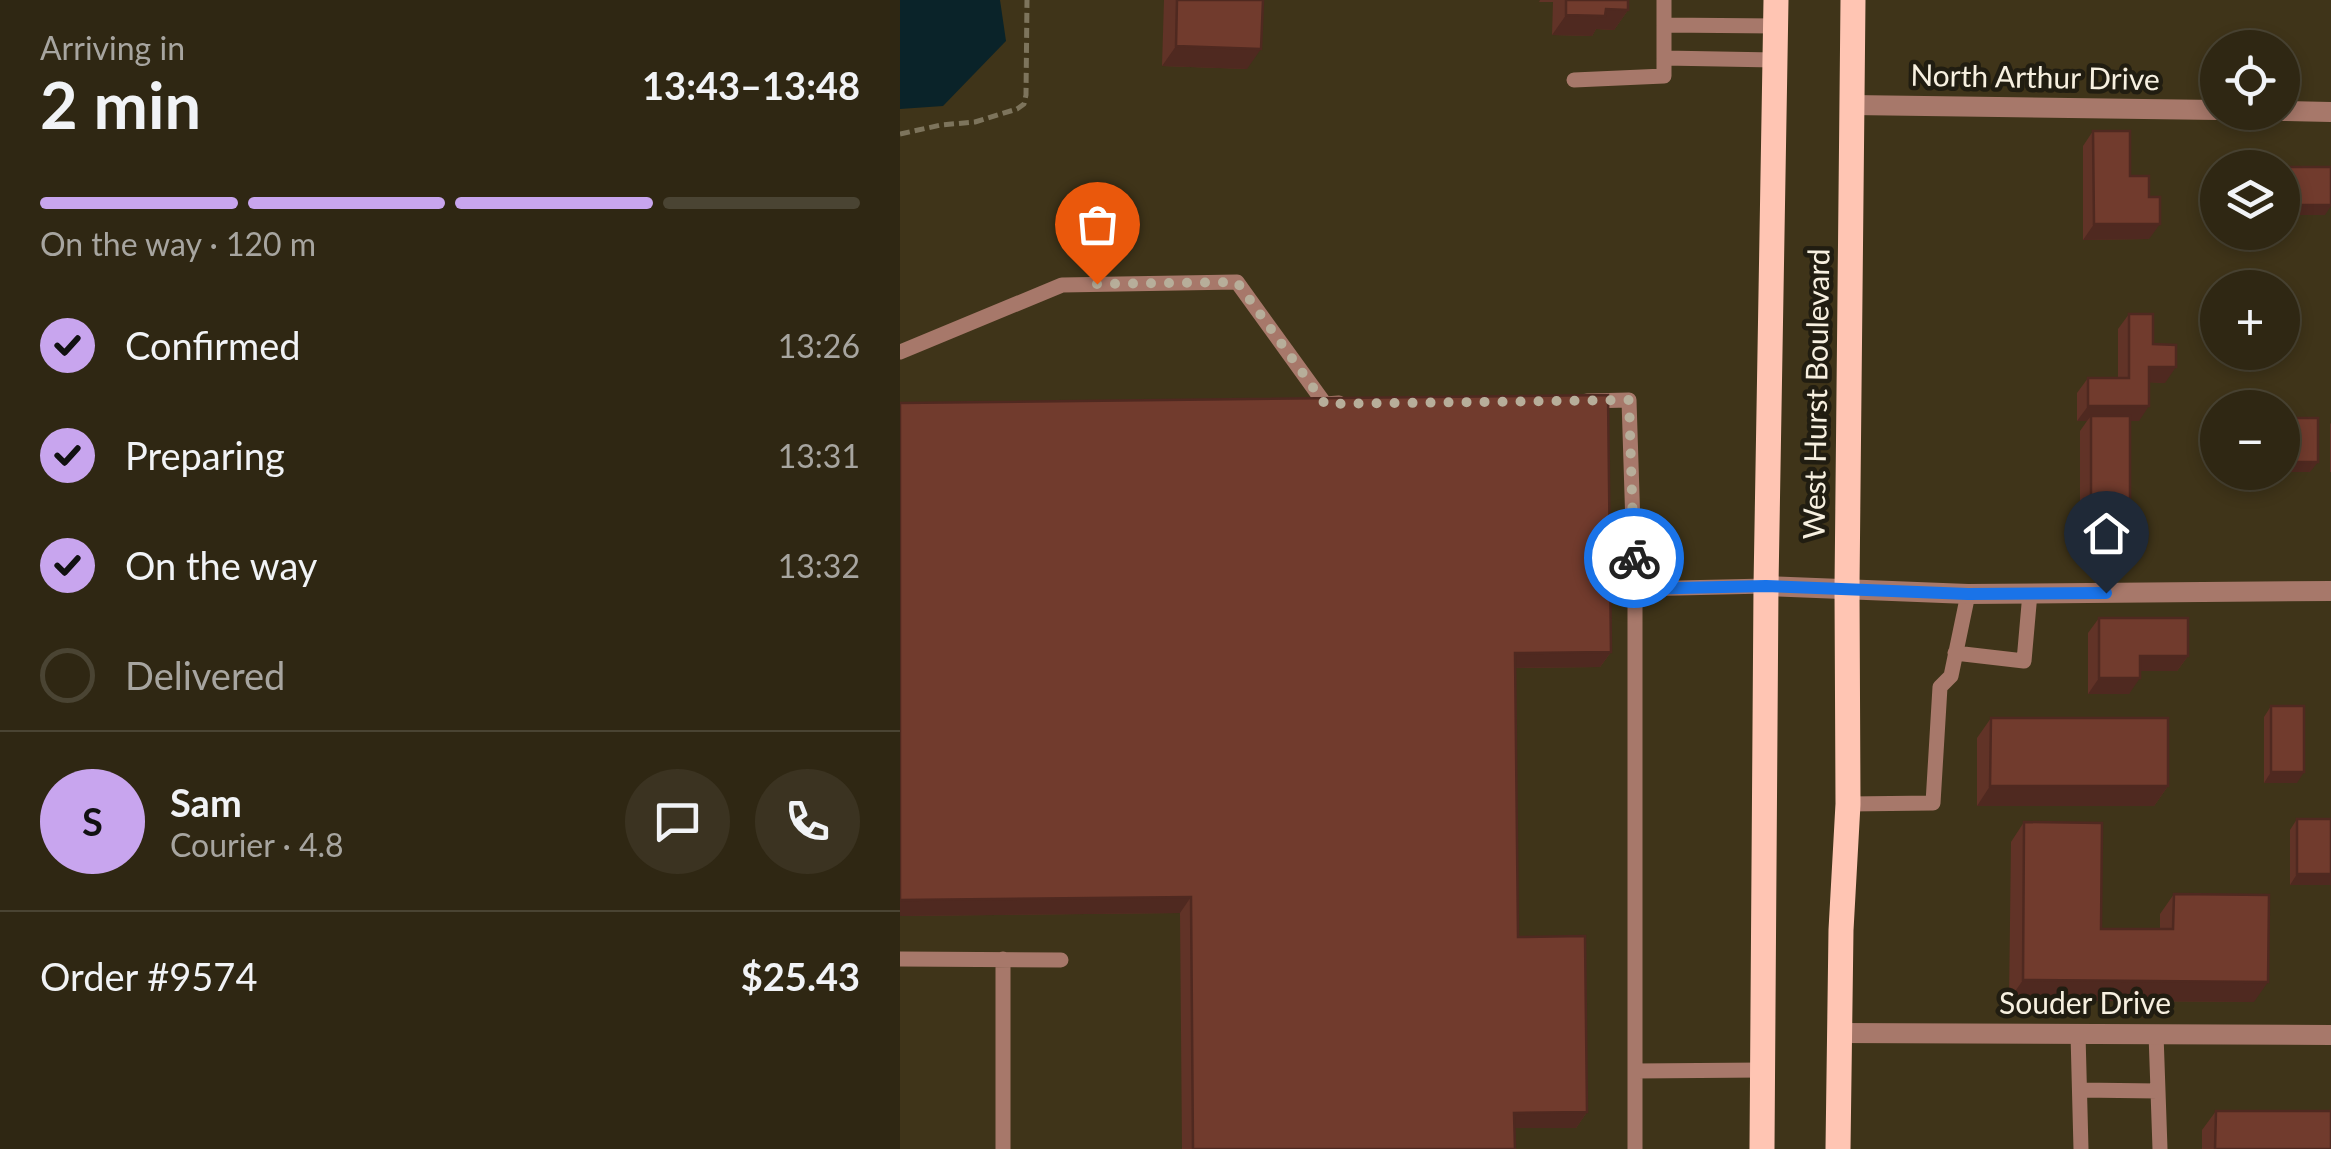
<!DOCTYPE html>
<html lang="en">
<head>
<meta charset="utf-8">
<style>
  :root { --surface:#2f2713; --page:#3b3321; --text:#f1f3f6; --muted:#a7a5a0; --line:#4a4433; --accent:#c8a5ee }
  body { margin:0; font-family:Lato,sans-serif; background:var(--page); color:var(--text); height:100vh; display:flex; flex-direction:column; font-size:38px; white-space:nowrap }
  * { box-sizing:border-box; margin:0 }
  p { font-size:32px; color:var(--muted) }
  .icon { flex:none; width:55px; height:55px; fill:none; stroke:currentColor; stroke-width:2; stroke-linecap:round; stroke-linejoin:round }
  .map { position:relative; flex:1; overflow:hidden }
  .side { display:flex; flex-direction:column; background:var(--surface); width:900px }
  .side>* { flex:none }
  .tools { position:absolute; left:1300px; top:30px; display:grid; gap:20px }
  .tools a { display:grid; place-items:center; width:100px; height:100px; border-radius:50%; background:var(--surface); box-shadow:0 5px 15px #0003,0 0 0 2px var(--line); font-size:50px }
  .pin { position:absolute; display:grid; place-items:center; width:85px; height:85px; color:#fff; margin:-102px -42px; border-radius:50% 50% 50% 0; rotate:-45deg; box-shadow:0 0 10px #0007 }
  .pin .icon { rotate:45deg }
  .courier { position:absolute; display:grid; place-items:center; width:100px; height:100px; margin:-50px; border:8px solid #1a73e8; border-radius:50%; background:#fff; color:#222; box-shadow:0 2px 12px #0007 }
  .head em { font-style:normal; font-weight:700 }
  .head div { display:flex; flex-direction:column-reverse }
  .head { display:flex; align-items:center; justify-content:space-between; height:170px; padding:0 40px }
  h1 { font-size:65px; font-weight:700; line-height:75px }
  .bar { display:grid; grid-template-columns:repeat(4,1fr); gap:15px 10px; align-content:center; height:120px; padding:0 40px }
  .bar i { height:12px; border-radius:8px; background:var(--line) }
  .bar .current { background:var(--accent) }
  .bar p { grid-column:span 4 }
  .line { display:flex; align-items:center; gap:25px; padding:0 40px; border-top:2px solid var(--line) }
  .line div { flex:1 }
  .round { display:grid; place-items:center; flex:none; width:105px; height:105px; border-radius:52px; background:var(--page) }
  ol { padding:0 40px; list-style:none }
  li { display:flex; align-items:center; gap:30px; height:110px }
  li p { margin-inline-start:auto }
  li .icon { padding:10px; border-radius:50%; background:var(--accent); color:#111; stroke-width:4 }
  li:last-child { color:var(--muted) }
  li i { width:55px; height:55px; border:5px solid var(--line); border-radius:50% }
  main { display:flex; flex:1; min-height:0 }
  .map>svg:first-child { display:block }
</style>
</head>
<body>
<main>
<section class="side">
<div class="head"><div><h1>2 min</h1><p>Arriving in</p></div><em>13:43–13:48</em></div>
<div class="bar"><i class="current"></i><i class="current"></i><i class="current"></i><i></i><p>On the way · 120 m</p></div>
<ol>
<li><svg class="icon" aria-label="check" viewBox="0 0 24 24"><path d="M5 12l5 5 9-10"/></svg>Confirmed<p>13:26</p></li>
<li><svg class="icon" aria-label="check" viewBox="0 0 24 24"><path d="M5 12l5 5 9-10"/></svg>Preparing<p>13:31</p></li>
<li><svg class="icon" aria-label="check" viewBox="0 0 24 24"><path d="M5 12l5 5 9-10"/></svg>On the way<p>13:32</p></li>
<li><i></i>Delivered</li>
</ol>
<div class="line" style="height:180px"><b class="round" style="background:var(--accent);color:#111">S</b><div><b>Sam</b><p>Courier · 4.8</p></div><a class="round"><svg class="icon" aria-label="chat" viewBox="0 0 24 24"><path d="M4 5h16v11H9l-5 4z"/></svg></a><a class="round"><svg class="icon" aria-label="phone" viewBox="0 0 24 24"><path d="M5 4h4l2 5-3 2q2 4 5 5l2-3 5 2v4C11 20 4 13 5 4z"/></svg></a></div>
<div class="line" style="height:130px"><div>Order #9574</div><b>$25.43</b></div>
</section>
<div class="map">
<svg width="1431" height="1149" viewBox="0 0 1431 1149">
  <rect width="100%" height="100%" fill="#3f3419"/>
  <path fill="#0a2329" d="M 0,0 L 100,0 L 106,41 L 43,106 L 0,109 Z"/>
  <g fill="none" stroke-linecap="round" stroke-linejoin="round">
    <path stroke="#7d745c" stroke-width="5" stroke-dasharray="10 5" stroke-linecap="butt" d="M 0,134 L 41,125 L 75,122 L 117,109 L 124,104 L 126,95 L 127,0"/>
    <path stroke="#a7786a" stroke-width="15" d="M 764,25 L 876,26
      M 764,58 L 875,60
      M 674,80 L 764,76 L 764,0
      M 0,352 L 162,285 L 337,282 L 425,404 L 439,403
      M 687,401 L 729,400 L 735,589
      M 1055,653 L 1124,661 L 1130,593
      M 948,804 L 1033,803 L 1040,687 L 1051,676 L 1068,594
      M 0,959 L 161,960
      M 103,959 L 103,1149
      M 1178,1034 L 1181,1149
      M 1256,1034 L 1258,1091
      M 735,1071 L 863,1070
      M 1180,1090 L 1258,1091 L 1260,1149
      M 735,1149 L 735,589 L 866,586"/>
    <path stroke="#a7786a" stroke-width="20" d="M 952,105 L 1318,110
      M 1382,111 L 1431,112
      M 938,1033 L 1431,1035"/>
    <path stroke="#a7786a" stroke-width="20" d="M 866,586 L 1068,594 L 1431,591"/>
    <path stroke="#ffc5b3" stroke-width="25" d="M 862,1149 L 866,586 L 876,0
      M 938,1149 L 941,930 L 948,804 L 947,588 L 953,0"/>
  </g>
  <path fill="#613327" d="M 264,0 L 363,0 L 347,69 L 262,66 Z
    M 640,0 L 728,0 L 728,10 L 714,30 L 696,29 L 692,36 L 652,35 L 653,2 L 639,2 Z
    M 1193,131 L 1230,176 L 1249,239 L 1183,240 L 1183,146 Z
    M 1229,314 L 1253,344 L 1265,383 L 1249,382 L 1239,421 L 1230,421 L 1230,507 L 1220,523 L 1180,523 L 1180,431 L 1187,421 L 1177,421 L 1177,393 L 1188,378 L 1218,378 L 1218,329 Z
    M 0,403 L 711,652 L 700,667 L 615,668 L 618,937 L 687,1112 L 676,1128 L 615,1128 L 615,1149 L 282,1149 L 280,913 L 0,916 Z
    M 1431,423 L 1431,472 L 1430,472 L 1430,424 Z
    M 1199,618 L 1288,656 L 1277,671 L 1240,671 L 1229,694 L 1188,694 L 1188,633 Z
    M 1371,706 L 1397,783 L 1364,783 L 1364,717 Z
    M 1091,718 L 1268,786 L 1254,806 L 1077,806 L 1077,738 Z
    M 1397,819 L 1431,885 L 1390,885 L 1390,830 Z
    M 1124,822 L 1201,929 L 1260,929 L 1260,914 L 1274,894 L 1354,1002 L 1109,1000 L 1111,842 Z
    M 1316,1111 L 1431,1149 L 1302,1149 L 1302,1130 Z"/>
  <path fill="#4f2920" d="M 706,9 L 728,10 L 714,30 L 696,29 L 692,36 L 652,35 L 666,15 Z
    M 276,46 L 361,49 L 347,69 L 262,66 Z
    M 1382,205 L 1431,205 L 1431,206 L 1425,215 L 1382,215 Z
    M 1194,224 L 1260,224 L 1249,239 L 1183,240 Z
    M 1249,367 L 1276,367 L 1265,383 L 1239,382 Z
    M 1188,406 L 1249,406 L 1239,421 L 1191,421 L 1191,416 L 1187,421 L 1177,421 Z
    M 1382,462 L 1418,462 L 1410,472 L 1382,472 Z
    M 1191,507 L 1230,507 L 1220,523 L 1180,523 Z
    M 711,652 L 700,667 L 604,668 L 615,653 Z
    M 1240,656 L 1288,656 L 1277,671 L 1229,671 Z
    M 1199,678 L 1240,678 L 1229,694 L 1188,694 Z
    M 1371,772 L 1404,772 L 1397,783 L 1364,783 Z
    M 1090,786 L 1268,786 L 1254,806 L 1077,806 Z
    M 1397,874 L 1431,874 L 1431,885 L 1390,885 Z
    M 291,897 L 280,913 L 0,916 L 0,900 Z
    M 1123,980 L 1368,982 L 1354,1002 L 1109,1000 Z
    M 687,1112 L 676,1128 L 604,1128 L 614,1113 Z"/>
  <path fill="#713b2d" stroke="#4f2920" stroke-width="2.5" d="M 277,0 L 363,0 L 361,49 L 276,46 Z
    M 666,0 L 728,0 L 728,10 L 706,9 L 705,16 L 666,15 Z
    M 1193,131 L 1230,131 L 1230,176 L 1249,176 L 1249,197 L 1260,197 L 1260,224 L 1194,224 Z
    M 1352,167 L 1431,167 L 1431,205 L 1382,205 L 1382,168 Z
    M 1229,314 L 1253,314 L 1253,344 L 1276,345 L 1276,367 L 1249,367 L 1249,406 L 1188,406 L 1188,378 L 1229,378 Z
    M 708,395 L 711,652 L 615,653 L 618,937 L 685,936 L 687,1112 L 614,1113 L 615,1149 L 293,1149 L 291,897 L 0,900 L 0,403 Z
    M 1191,416 L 1230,416 L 1230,507 L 1191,507 Z
    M 1382,418 L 1418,418 L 1418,462 L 1382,462 Z
    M 1199,618 L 1288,618 L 1288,656 L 1240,656 L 1240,678 L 1199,678 Z
    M 1371,706 L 1404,706 L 1404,772 L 1371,772 Z
    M 1091,718 L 1268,718 L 1268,786 L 1090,786 Z
    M 1397,819 L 1431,819 L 1431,874 L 1397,874 Z
    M 1124,822 L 1202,823 L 1201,929 L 1273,929 L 1274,894 L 1369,895 L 1368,982 L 1123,980 Z
    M 1316,1111 L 1431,1111 L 1431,1149 L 1315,1149 Z"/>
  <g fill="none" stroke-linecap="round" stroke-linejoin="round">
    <path stroke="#b7ae9a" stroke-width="10" stroke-dasharray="0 18" d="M 197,284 L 337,282 L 425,404 L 729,400 L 734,558"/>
    <path stroke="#1a73e8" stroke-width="12" d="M 734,558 L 736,589 L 866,586 L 1068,594 L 1206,593"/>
  </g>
  <g text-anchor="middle" stroke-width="9" stroke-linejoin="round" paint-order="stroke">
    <g font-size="30" fill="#f7f0e0" stroke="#211d11">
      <text transform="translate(1135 78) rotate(1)" y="10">North Arthur Drive</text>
      <text transform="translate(917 394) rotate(-89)" y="10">West Hurst Boulevard</text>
      <text x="1185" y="1014">Souder Drive</text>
    </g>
  </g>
</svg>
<div class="tools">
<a><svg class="icon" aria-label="locate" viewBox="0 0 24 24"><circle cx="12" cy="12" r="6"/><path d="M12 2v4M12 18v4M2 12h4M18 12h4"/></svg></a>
<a><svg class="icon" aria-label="layers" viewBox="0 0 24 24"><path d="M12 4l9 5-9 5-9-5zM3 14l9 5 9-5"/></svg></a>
<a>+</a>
<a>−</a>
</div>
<div class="pin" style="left:197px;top:284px;background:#ea580c"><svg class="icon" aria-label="bag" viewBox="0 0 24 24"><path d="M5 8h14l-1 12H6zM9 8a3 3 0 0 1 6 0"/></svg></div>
<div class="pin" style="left:1206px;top:593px;background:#1f2937"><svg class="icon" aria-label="home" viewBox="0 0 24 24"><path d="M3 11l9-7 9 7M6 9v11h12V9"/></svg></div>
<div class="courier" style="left:734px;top:558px"><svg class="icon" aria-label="bike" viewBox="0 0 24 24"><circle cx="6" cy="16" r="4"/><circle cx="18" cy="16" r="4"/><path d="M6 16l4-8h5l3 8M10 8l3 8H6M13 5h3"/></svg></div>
</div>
</main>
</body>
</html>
